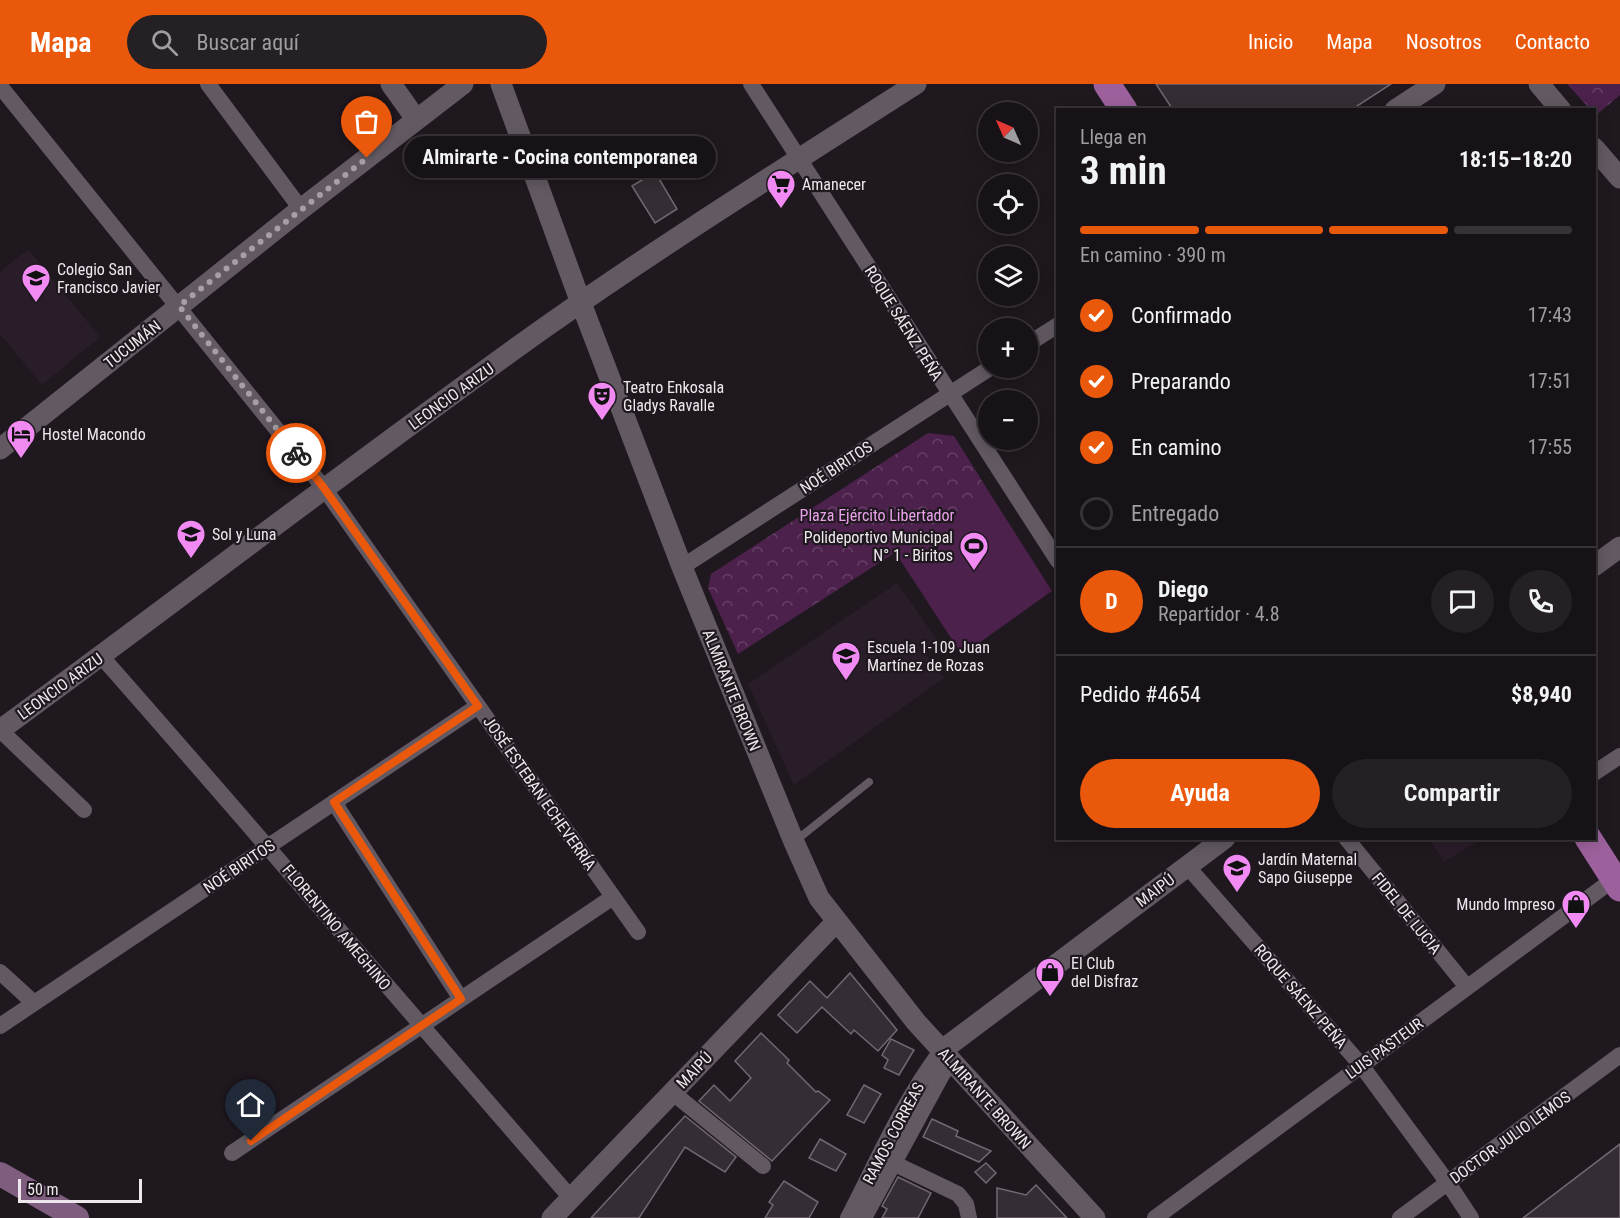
<!DOCTYPE html>
<html lang="es">
<head>
<meta charset="utf-8">
<style>
  :root { --surface:#171217; --page:#242024; --text:#f1f3f6; --muted:#9e9ea1; --line:#363236; --accent:#ea580c }
  body { margin:0; font-family:"Roboto Condensed",sans-serif; background:var(--page); color:var(--text); height:100vh; display:flex; flex-direction:column; font-size:22px; white-space:nowrap }
  * { box-sizing:border-box; margin:0 }
  p { font-size:20px; color:var(--muted) }
  .icon { flex:none; width:33px; height:33px; fill:none; stroke:currentColor; stroke-width:2; stroke-linecap:round; stroke-linejoin:round }
  .map { position:relative; flex:1; overflow:hidden }
  .sheet { position:absolute; left:1056px; top:24px; width:540px; height:732px; display:flex; flex-direction:column; background:var(--surface); border-radius:0px; box-shadow:0 3px 15px #0003,0 0 0 2px var(--line) }
  .sheet>* { flex:none }
  .needle { width:39px; rotate:315deg }
  .fabs { position:absolute; left:978px; top:18px; display:grid; gap:12px }
  .fabs a { display:grid; place-items:center; width:60px; height:60px; border-radius:50%; background:var(--surface); box-shadow:0 3px 15px #0003,0 0 0 2px var(--line); font-size:30px }
  .scale { position:absolute; left:18px; bottom:15px; width:124px; box-sizing:border-box; padding-left:6px; border:3px solid #eee8ee; border-top:0; font-size:16px; line-height:21px; white-space:nowrap; color:#eee8ee; -webkit-text-stroke:4px #1f181f; paint-order:stroke }
  .pin { position:absolute; display:grid; place-items:center; width:51px; height:51px; color:#fff; margin:-62px -26px; border-radius:50% 50% 50% 0; rotate:-45deg; box-shadow:0 0 6px #0007 }
  .pin .icon { rotate:45deg }
  .courier { position:absolute; display:grid; place-items:center; width:60px; height:60px; margin:-30px; border:4px solid #ea580c; border-radius:50%; background:#fff; color:#222; box-shadow:0 2px 8px #0007 }
  .bubble { position:absolute; height:42px; border-radius:21px; background:var(--surface); box-shadow:0 3px 15px #0003,0 0 0 2px var(--line); font-size:20px; font-weight:700; line-height:42px; text-align:center }
  .overview em { font-style:normal; font-weight:700 }
  .overview div { display:flex; flex-direction:column-reverse }
  .overview { display:flex; align-items:center; justify-content:space-between; height:102px; padding:0 24px }
  h1 { font-size:39px; font-weight:700; line-height:45px }
  .bar { display:grid; grid-template-columns:repeat(4,1fr); gap:9px 6px; align-content:center; height:72px; padding:0 24px }
  .bar i { height:8px; border-radius:4px; background:var(--line) }
  .bar .selected { background:var(--accent) }
  .bar p { grid-column:span 4 }
  .line { display:flex; align-items:center; gap:15px; padding:0 24px; border-top:2px solid var(--line) }
  .line div { flex:1 }
  .round { display:grid; place-items:center; flex:none; width:63px; height:63px; border-radius:32px; background:var(--page) }
  ol { padding:0 24px; list-style:none }
  li { display:flex; align-items:center; gap:18px; height:66px }
  li p { margin-inline-start:auto }
  li .icon { padding:6px; border-radius:50%; background:var(--accent); color:#fff; stroke-width:4 }
  li:last-child { color:var(--muted) }
  li i { width:33px; height:33px; border:3px solid var(--line); border-radius:50% }
  .button { display:flex; gap:12px; margin-top:auto; padding:12px 24px }
  .button a { flex:1; height:69px; border-radius:36px; background:var(--accent); color:#fff; font-size:24px; font-weight:700; line-height:69px; text-align:center }
  .button a+a { background:var(--page); color:var(--text) }
  header { display:flex; align-items:center; gap:36px; box-sizing:border-box; height:84px; padding:0 30px; background:var(--accent); color:#fff }
  header strong { font-size:28px }
  nav { display:flex; gap:33px; margin-inline-start:auto; font-size:21px }
  .search { width:420px; height:54px; background:var(--page); display:flex; align-items:center; gap:15px; box-sizing:border-box; padding:0 21px; border-radius:33px; color:var(--muted); font-size:22px }
  .map>svg:first-child { display:block }
</style>
</head>
<body>
<header>
<strong>Mapa</strong>
<div class="search"><svg class="icon" aria-label="search" viewBox="0 0 24 24"><circle cx="10" cy="10" r="6"/><path d="M15 15l6 6"/></svg>Buscar aquí</div>
<nav><a>Inicio</a><a>Mapa</a><a>Nosotros</a><a>Contacto</a></nav>
</header>
<div class="map">
<svg width="1620" height="1134" viewBox="0 0 1620 1134">
  <defs>
    <pattern id="forest-crowns" width="20" height="18" patternUnits="userSpaceOnUse" patternTransform="scale(1.5)"><rect width="20" height="18" fill="#4c214c"/><path d="M2 6a3 3 0 1 1 6 0M12 15a3 3 0 1 1 6 0" fill="none" stroke="#664166"/></pattern>
  </defs>
  <rect width="100%" height="100%" fill="#1f181f"/>
  <path fill="#291d29" d="M 28,165 L 100,253 L 42,301 L 0,250 L 0,188 Z
    M 897,499 L 938,557 L 924,568 L 944,594 L 794,701 L 748,600 Z
    M 1429,755 L 1481,755 L 1444,778 Z"/>
  <path fill="url(#forest-crowns)" d="M 1567,0 L 1620,0 L 1620,11 L 1595,32 L 1594,26 L 1590,25 Z
    M 928,349 L 954,352 L 989,408 L 738,570 L 708,504 L 711,490 Z"/>
  <path fill="#4c214c" d="M 989,408 L 1052,507 L 962,571 L 895,468 Z"/>
  <path fill="#352d35" stroke="#716871" stroke-width="1.5" d="M 1156,0 L 1391,0 L 1351,26 L 1173,26 Z
    M 655,88 L 677,125 L 655,139 L 632,102 Z
    M 850,889 L 897,946 L 878,967 L 854,946 L 851,950 L 822,923 L 797,949 L 778,931 L 810,897 L 827,914 Z
    M 761,949 L 789,976 L 787,979 L 816,1008 L 818,1007 L 830,1016 L 772,1077 L 699,1017 L 714,1001 L 730,1017 L 751,994 L 735,977 Z
    M 891,955 L 914,966 L 899,991 L 884,984 L 888,976 L 882,971 Z
    M 864,1001 L 881,1010 L 864,1039 L 847,1031 Z
    M 685,1032 L 736,1073 L 725,1088 L 685,1063 L 639,1134 L 591,1134 Z
    M 932,1035 L 958,1047 L 956,1052 L 991,1067 L 979,1078 L 923,1053 Z
    M 820,1055 L 846,1070 L 836,1087 L 809,1074 Z
    M 1620,1060 L 1620,1134 L 1523,1134 Z
    M 986,1079 L 996,1089 L 986,1099 L 975,1088 Z
    M 898,1093 L 931,1109 L 918,1134 L 882,1134 L 887,1125 L 882,1122 Z
    M 784,1097 L 818,1118 L 809,1134 L 765,1134 L 773,1121 L 769,1118 Z
    M 1036,1101 L 1067,1134 L 997,1134 L 997,1104 L 1026,1111 Z"/>
  <g fill="none" stroke-linecap="round" stroke-linejoin="round">
    <path stroke="#625962" stroke-width="8" d="M 794,758 L 869,698"/>
    <path stroke="#625962" stroke-width="16" d="M 208,0 L 301,125
      M 751,0 L 1058,477
      M 0,2 L 324,404 L 638,848
      M 1028,260 L 1058,241
      M 682,483 L 990,284
      M 101,572 C 259,751 414,934 571,1114
      M 0,646 L 84,726
      M 1594,689 L 1620,672
      M 334,718 L 461,915
      M 1346,754 L 1467,903
      M 1187,782 L 1361,981 L 1448,1099 L 1471,1134
      M 0,888 L 34,919
      M 0,942 L 478,622
      M 673,1009 L 763,1082
      M 232,1069 L 613,813
      M 893,1079 L 958,1110 L 966,1120 L 969,1134
      M 848,1134 C 877,1078 903,1017 941,967
      M 864,1134 L 942,991 L 951,978
      M 1155,1134 L 1614,795
      M 1400,1134 L 1620,971"/>
    <path stroke="#625962" stroke-width="21" d="M 391,0 L 416,35
      M 501,0 L 581,219 L 682,483 L 794,758 L 819,814 L 916,938 L 1095,1134
      M 1539,0 L 1561,26
      M 1395,26 L 1435,0
      M 1594,64 L 1620,94
      M 0,365 L 301,125 L 463,0
      M 1594,482 L 1620,463
      M 0,646 C 182,513 360,375 544,244 C 665,159 791,80 916,0
      M 941,967 L 1225,754
      M 552,1134 L 836,838"/>
    <path stroke="#7f5d7f" stroke-width="24" d="M 0,1090 L 77,1134"/>
    <path stroke="#9c619d" stroke-width="27" d="M 1107,0 L 1124,26
      M 1588,754 L 1620,804"/>
  </g>
  <g fill="none" stroke-linecap="round" stroke-linejoin="round">
    <path stroke="#a69fa6" stroke-width="6" stroke-dasharray="0 10.8" d="M 296,369 L 179,222 L 367,74"/>
    <path stroke="#ea580c" stroke-width="8" d="M 251,1057 L 461,915 L 334,718 L 478,622 L 324,404 L 296,369"/>
  </g>
  <defs>
    <g id="supermarket-pin" transform="scale(1.5)"><path d="M0 17L-7.5 6A9.5 9.5 0 1 1 7.5 6Z" fill="#f28af3" stroke="#1f181f"/><path d="M-6-5.5h2.5l.6 2H6L4.5 2H-2.5L-4.4-4H-6ZM-1.5 3.2a1.3 1.3 0 1 0 .1 0ZM3 3.2a1.3 1.3 0 1 0 .1 0Z" fill="#111"/></g>
    <g id="school-pin" transform="scale(1.5)"><path d="M0 17L-7.5 6A9.5 9.5 0 1 1 7.5 6Z" fill="#f28af3" stroke="#1f181f"/><path d="M0-5L7-2L0 1L-7-2ZM-4 1L0 2.5L4 1V4Q0 6-4 4Z" fill="#111"/></g>
    <g id="theatre-pin" transform="scale(1.5)"><path d="M0 17L-7.5 6A9.5 9.5 0 1 1 7.5 6Z" fill="#f28af3" stroke="#1f181f"/><path d="M-5-5.5Q0-4 5-5.5V0Q5 5 0 6Q-5 5-5 0ZM-3.3-2.5H-1v1.5H-3.3ZM1-2.5H3.3v1.5H1ZM-2.8 1Q0 5.5 2.8 1Z" fill="#111"/></g>
    <g id="hotel-pin" transform="scale(1.5)"><path d="M0 17L-7.5 6A9.5 9.5 0 1 1 7.5 6Z" fill="#f28af3" stroke="#1f181f"/><path d="M-6-4.5h1.5V1H6V5H4.5V3h-9V5H-6ZM-4 0a1.8 1.8 0 1 1 3.6 0ZM.5 0V-2.5h3Q6-2.5 6 0Z" fill="#111"/></g>
    <g id="stadium-pin" transform="scale(1.5)"><path d="M0 17L-7.5 6A9.5 9.5 0 1 1 7.5 6Z" fill="#f28af3" stroke="#1f181f"/><path d="M0-5a6.5 5 0 1 0 0 10a6.5 5 0 1 0 0-10ZM-3.5-1.8h7v3.6h-7Z" fill="#111"/></g>
    <g id="shop-pin" transform="scale(1.5)"><path d="M0 17L-7.5 6A9.5 9.5 0 1 1 7.5 6Z" fill="#f28af3" stroke="#1f181f"/><path d="M-5-2.5h2.3a2.7 3.5 0 0 1 5.4 0H5L5.5 6h-11ZM-1.5-2.5h3a1.5 2.3 0 0 0-3 0Z" fill="#111"/></g>
  </defs>
  <g fill-rule="evenodd">
    <use href="#supermarket-pin" x="781" y="100"/>
    <use href="#school-pin" x="36" y="194"/>
    <use href="#theatre-pin" x="602" y="312"/>
    <use href="#hotel-pin" x="21" y="350"/>
    <use href="#school-pin" x="191" y="450"/>
    <use href="#stadium-pin" x="974" y="462"/>
    <use href="#school-pin" x="846" y="572"/>
    <use href="#school-pin" x="1237" y="784"/>
    <use href="#shop-pin" x="1576" y="820"/>
    <use href="#shop-pin" x="1050" y="888"/>
  </g>
  <g text-anchor="middle" stroke-width="4.5" stroke-linejoin="round" paint-order="stroke">
    <g font-size="16" fill="#eee8ee" stroke="#1f181f" text-anchor="start">
      <text x="802" y="106">Amanecer</text>
      <text x="57" y="191">Colegio San<tspan x="57" dy="18">Francisco Javier</tspan></text>
      <text x="623" y="309">Teatro Enkosala<tspan x="623" dy="18">Gladys Ravalle</tspan></text>
      <text x="42" y="356">Hostel Macondo</text>
      <text x="212" y="456">Sol y Luna</text>
      <text x="953" y="459" text-anchor="end">Polideportivo Municipal<tspan x="953" dy="18">N° 1 - Biritos</tspan></text>
      <text x="867" y="569">Escuela 1-109 Juan<tspan x="867" dy="18">Martínez de Rozas</tspan></text>
      <text x="1258" y="781">Jardín Maternal<tspan x="1258" dy="18">Sapo Giuseppe</tspan></text>
      <text x="1555" y="826" text-anchor="end">Mundo Impreso</text>
      <text x="1071" y="885">El Club<tspan x="1071" dy="18">del Disfraz</tspan></text>
    </g>
    <g font-size="16" fill="#eee8ee" stroke="#1f181f">
      <text transform="translate(904 239) rotate(58)" y="6">ROQUE SÁENZ PEÑA</text>
      <text transform="translate(132 260) rotate(-38)" y="6">TUCUMÁN</text>
      <text transform="translate(451 312) rotate(-36)" y="6">LEONCIO ARIZU</text>
      <text transform="translate(836 383) rotate(-33)" y="6">NOÉ BIRITOS</text>
      <text transform="translate(60 602) rotate(-36)" y="6">LEONCIO ARIZU</text>
      <text transform="translate(732 606) rotate(68)" y="6">ALMIRANTE BROWN</text>
      <text transform="translate(540 709) rotate(55)" y="6">JOSÉ ESTEBAN ECHEVERRÍA</text>
      <text transform="translate(239 782) rotate(-34)" y="6">NOÉ BIRITOS</text>
      <text transform="translate(1155 806) rotate(-37)" y="6">MAIPÚ</text>
      <text transform="translate(1407 829) rotate(51)" y="6">FIDEL DE LUCIA</text>
      <text transform="translate(337 843) rotate(50)" y="6">FLORENTINO AMEGHINO</text>
      <text transform="translate(1301 912) rotate(49)" y="6">ROQUE SÁENZ PEÑA</text>
      <text transform="translate(1384 964) rotate(-36)" y="6">LUIS PASTEUR</text>
      <text transform="translate(694 986) rotate(-46)" y="6">MAIPÚ</text>
      <text transform="translate(985 1014) rotate(48)" y="6">ALMIRANTE BROWN</text>
      <text transform="translate(893 1049) rotate(-62)" y="6">RAMOS CORREAS</text>
      <text transform="translate(1510 1053) rotate(-36)" y="6">DOCTOR JULIO LEMOS</text>
    </g>
    <g font-size="16" fill="#eaa3ea" stroke="#1f181f">
      <text x="877" y="437">Plaza Ejército Libertador</text>
    </g>
  </g>
</svg>
<div class="fabs">
<a><svg class="needle" viewBox="-14 -14 28 28"><path d="M0-13l5 13h-10z" fill="#e53935"/><path d="M0 13l5-13h-10z" fill="#9e9ea1"/></svg></a>
<a><svg class="icon" aria-label="locate" viewBox="0 0 24 24"><circle cx="12" cy="12" r="6"/><path d="M12 2v4M12 18v4M2 12h4M18 12h4"/></svg></a>
<a><svg class="icon" aria-label="layers" viewBox="0 0 24 24"><path d="M12 4l9 5-9 5-9-5zM3 14l9 5 9-5"/></svg></a>
<a>+</a>
<a>−</a>
</div>
<div class="scale">50 m</div>
<div class="pin" style="left:367px;top:74px;background:#ea580c"><svg class="icon" aria-label="bag" viewBox="0 0 24 24"><path d="M5 8h14l-1 12H6zM9 8a3 3 0 0 1 6 0"/></svg></div>
<div class="pin" style="left:251px;top:1057px;background:#1f2937"><svg class="icon" aria-label="home" viewBox="0 0 24 24"><path d="M3 11l9-7 9 7M6 9v11h12V9"/></svg></div>
<div class="courier" style="left:296px;top:369px"><svg class="icon" aria-label="bike" viewBox="0 0 24 24"><circle cx="6" cy="16" r="4"/><circle cx="18" cy="16" r="4"/><path d="M6 16l4-8h5l3 8M10 8l3 8H6M13 5h3"/></svg></div>
<div class="bubble" style="left:404px;top:52px;width:312px">Almirarte - Cocina contemporanea</div>
<section class="sheet">
<div class="overview"><div><h1>3 min</h1><p>Llega en</p></div><em>18:15–18:20</em></div>
<div class="bar"><i class="selected"></i><i class="selected"></i><i class="selected"></i><i></i><p>En camino · 390 m</p></div>
<ol>
<li><svg class="icon" aria-label="check" viewBox="0 0 24 24"><path d="M5 12l5 5 9-10"/></svg>Confirmado<p>17:43</p></li>
<li><svg class="icon" aria-label="check" viewBox="0 0 24 24"><path d="M5 12l5 5 9-10"/></svg>Preparando<p>17:51</p></li>
<li><svg class="icon" aria-label="check" viewBox="0 0 24 24"><path d="M5 12l5 5 9-10"/></svg>En camino<p>17:55</p></li>
<li><i></i>Entregado</li>
</ol>
<div class="line" style="height:108px"><b class="round" style="background:var(--accent);color:#fff">D</b><div><b>Diego</b><p>Repartidor · 4.8</p></div><a class="round"><svg class="icon" aria-label="chat" viewBox="0 0 24 24"><path d="M4 5h16v11H9l-5 4z"/></svg></a><a class="round"><svg class="icon" aria-label="phone" viewBox="0 0 24 24"><path d="M5 4h4l2 5-3 2q2 4 5 5l2-3 5 2v4C11 20 4 13 5 4z"/></svg></a></div>
<div class="line" style="height:78px"><div>Pedido #4654</div><b>$8,940</b></div>
<div class="button"><a>Ayuda</a><a>Compartir</a></div>
</section>
</div>
</body>
</html>
